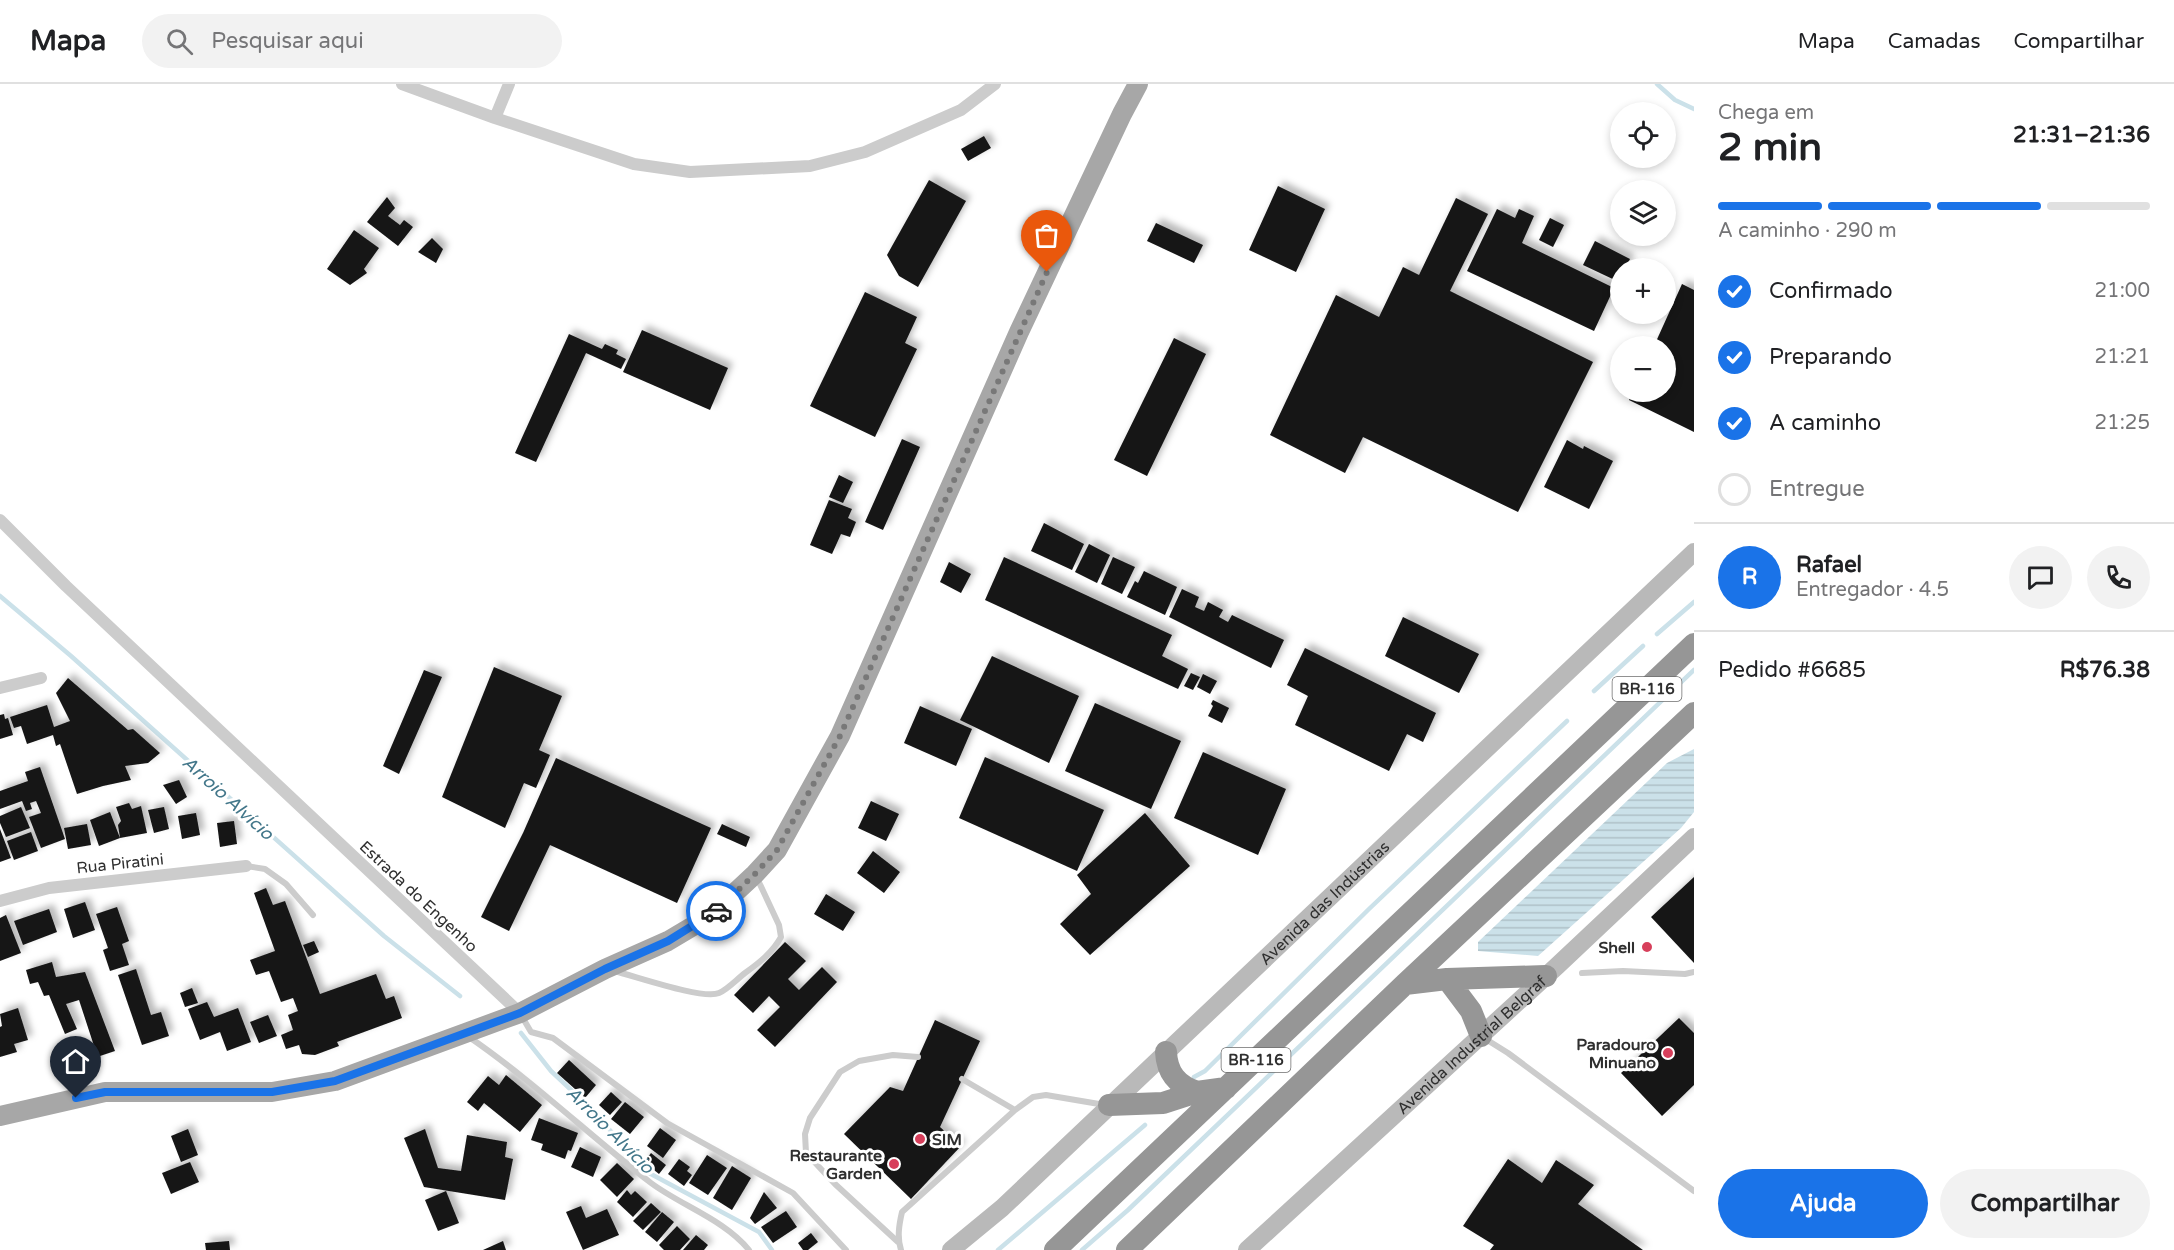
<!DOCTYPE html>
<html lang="pt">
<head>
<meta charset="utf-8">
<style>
  :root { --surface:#fff; --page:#f2f2f2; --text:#202124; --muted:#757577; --line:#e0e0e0; --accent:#1a73e8 }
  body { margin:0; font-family:"Varela Round",sans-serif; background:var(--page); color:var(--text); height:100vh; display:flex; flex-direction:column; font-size:22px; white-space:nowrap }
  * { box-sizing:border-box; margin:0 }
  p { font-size:20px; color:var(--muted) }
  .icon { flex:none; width:33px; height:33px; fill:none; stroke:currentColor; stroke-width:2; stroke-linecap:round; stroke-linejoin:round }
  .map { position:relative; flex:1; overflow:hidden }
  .sheet { display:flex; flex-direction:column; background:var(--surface); width:480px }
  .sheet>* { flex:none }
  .buttons { position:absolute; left:1610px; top:18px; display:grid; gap:12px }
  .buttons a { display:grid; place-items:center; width:66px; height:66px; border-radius:50%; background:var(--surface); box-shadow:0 3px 9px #0003; font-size:30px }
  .pin { position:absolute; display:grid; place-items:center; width:51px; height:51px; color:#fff; margin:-62px -26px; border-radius:50% 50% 50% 0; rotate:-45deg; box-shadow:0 0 6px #0007 }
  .pin .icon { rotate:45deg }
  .courier { position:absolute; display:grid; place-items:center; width:60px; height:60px; margin:-30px; border:4px solid #1a73e8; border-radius:50%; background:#fff; color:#222; box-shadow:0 2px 8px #0007 }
  .overview em { font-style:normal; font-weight:700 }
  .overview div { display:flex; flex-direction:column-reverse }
  .overview { display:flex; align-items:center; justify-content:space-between; height:102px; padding:0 24px }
  h1 { font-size:39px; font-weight:700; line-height:45px }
  .bar { display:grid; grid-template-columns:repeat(4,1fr); gap:9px 6px; align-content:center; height:72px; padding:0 24px }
  .bar i { height:8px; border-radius:4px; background:var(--line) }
  .bar .selected { background:var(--accent) }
  .bar p { grid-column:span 4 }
  .line { display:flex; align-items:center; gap:15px; padding:0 24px; border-top:2px solid var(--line) }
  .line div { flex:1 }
  .round { display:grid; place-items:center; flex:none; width:63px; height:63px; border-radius:32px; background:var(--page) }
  ol { padding:0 24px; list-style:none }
  li { display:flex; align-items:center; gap:18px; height:66px }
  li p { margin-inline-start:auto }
  li .icon { padding:6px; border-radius:50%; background:var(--accent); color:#fff; stroke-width:4 }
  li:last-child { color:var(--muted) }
  li i { width:33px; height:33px; border:3px solid var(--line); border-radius:50% }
  .cta { display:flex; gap:12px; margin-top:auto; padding:12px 24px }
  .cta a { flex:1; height:69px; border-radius:36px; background:var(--accent); color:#fff; font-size:24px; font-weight:700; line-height:69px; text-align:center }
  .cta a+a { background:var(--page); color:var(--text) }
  header { display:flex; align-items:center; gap:36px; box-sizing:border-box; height:84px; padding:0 30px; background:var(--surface); border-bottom:2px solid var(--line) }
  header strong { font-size:28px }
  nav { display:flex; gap:33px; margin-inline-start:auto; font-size:21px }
  .search { width:420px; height:54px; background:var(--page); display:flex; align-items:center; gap:15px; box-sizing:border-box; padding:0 21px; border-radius:33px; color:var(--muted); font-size:22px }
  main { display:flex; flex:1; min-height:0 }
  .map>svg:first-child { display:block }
</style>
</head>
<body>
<header>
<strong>Mapa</strong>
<div class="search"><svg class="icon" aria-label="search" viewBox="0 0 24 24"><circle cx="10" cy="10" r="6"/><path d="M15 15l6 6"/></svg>Pesquisar aqui</div>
<nav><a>Mapa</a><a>Camadas</a><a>Compartilhar</a></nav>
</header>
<main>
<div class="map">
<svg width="1694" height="1166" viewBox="0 0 1694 1166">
  <defs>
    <pattern id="water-rules" width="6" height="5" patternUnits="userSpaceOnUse" patternTransform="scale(1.5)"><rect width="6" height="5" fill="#cbe1e9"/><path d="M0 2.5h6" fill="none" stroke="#afc1c8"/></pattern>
    <filter id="shadow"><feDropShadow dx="5" dy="-5" stdDeviation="3" flood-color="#0004"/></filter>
  </defs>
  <rect width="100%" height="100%" fill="#fff"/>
  <path fill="url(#water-rules)" d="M 1694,665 L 1694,728 L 1681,744 L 1538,872 L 1478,867 L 1478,858 L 1667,679 Z"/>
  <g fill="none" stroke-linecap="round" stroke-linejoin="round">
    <path stroke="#cbe1e9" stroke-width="4.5" d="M 1657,0 L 1675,16 L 1694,25
      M 0,512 L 71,572 L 384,852 L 460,912
      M 1657,550 L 1694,518
      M 1594,607 L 1643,562
      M 521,949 L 551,987 L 586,1020 L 649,1089 L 759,1148 L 772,1166
      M 1194,993 L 1205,987 L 1369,825 L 1567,637
      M 998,1166 L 1145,1041
      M 1082,1166 L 1128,1126 L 1694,586"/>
  </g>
  <path fill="#161616" filter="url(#shadow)" d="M 984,52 L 991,64 L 968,77 L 961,65 Z
    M 929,96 L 966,117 L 918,203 L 899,192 L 887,171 Z
    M 1278,102 L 1325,125 L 1296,188 L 1249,166 Z
    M 387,113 L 395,124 L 388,132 L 400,141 L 404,136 L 413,143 L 398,162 L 367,138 Z
    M 1456,114 L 1488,130 L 1450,207 L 1593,278 L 1518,428 L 1363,353 L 1345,389 L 1270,351 L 1336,211 L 1379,233 L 1403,183 L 1419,191 Z
    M 1497,125 L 1515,134 L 1519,125 L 1534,132 L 1522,159 L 1614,204 L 1594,247 L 1467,187 Z
    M 1550,134 L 1564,141 L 1553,163 L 1539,156 Z
    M 1156,139 L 1203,161 L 1194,179 L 1147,157 Z
    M 354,146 L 379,164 L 364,185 L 367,189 L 350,201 L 327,185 Z
    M 432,154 L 443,165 L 436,179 L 418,168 Z
    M 1595,157 L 1630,175 L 1625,184 L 1620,184 L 1619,198 L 1583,181 Z
    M 1682,200 L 1694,206 L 1694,348 L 1629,316 L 1633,308 L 1665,308 L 1665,262 L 1654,262 Z
    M 865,208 L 917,233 L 905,259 L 917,265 L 875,353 L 810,322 Z
    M 642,246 L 728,284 L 710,326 L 623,288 Z
    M 569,250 L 602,265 L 605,260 L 618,266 L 616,270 L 626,275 L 621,285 L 586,269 L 536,378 L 515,369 Z
    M 1174,254 L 1206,270 L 1147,392 L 1114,376 Z
    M 902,355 L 920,363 L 883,446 L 865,438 Z
    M 1567,356 L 1583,365 L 1584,362 L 1613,377 L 1589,425 L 1544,403 Z
    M 839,391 L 853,398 L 843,419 L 829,413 Z
    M 829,416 L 852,425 L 848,434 L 856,438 L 850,453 L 841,450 L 832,470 L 810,461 Z
    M 1044,439 L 1084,460 L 1072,486 L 1031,467 Z
    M 1089,460 L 1110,471 L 1097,499 L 1075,488 Z
    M 1004,473 L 1172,551 L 1162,572 L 1188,585 L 1178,605 L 985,516 Z
    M 1113,473 L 1135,483 L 1122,510 L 1101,500 Z
    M 949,478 L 971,490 L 961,509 L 940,498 Z
    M 1144,487 L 1177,503 L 1165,531 L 1127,513 L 1135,497 L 1138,499 Z
    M 1182,505 L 1199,513 L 1195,523 L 1204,527 L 1208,518 L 1223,526 L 1219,533 L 1228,538 L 1232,531 L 1284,556 L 1271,584 L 1169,533 Z
    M 1403,533 L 1479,570 L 1459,609 L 1385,572 Z
    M 1305,564 L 1436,629 L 1423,658 L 1407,650 L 1389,687 L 1295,641 L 1308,612 L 1287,601 Z
    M 992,572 L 1079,612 L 1049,679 L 960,636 Z
    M 494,583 L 562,612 L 539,666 L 550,671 L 536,704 L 524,699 L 505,744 L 442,713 Z
    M 424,586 L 442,593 L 399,690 L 383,682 Z
    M 1191,589 L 1200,593 L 1193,606 L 1184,602 Z
    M 1203,590 L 1217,597 L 1210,610 L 1197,603 Z
    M 68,594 L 128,646 L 133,645 L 160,669 L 148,679 L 125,682 L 131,696 L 103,702 L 77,710 L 60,660 L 56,662 L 53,651 L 27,660 L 21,642 L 14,644 L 10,633 L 47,621 L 54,643 L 70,637 L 56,609 Z
    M 1213,616 L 1229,624 L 1222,639 L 1208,632 L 1213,622 L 1211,620 Z
    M 1095,619 L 1181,657 L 1151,725 L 1065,687 Z
    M 920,622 L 972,645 L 956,682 L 904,659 Z
    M 4,630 L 5,635 L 8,634 L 13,651 L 0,655 L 0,631 Z
    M 1203,668 L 1286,705 L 1258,771 L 1174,734 Z
    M 985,673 L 1104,726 L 1077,787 L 959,734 Z
    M 556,674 L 711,744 L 677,819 L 550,761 L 509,847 L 481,833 L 523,749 Z
    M 40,683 L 65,755 L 41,764 L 29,733 L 41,729 L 36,717 L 30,719 L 32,725 L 26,727 L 22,717 L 0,725 L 0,707 L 28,697 L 25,688 Z
    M 179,696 L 187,713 L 176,720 L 163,701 Z
    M 871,717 L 899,730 L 886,757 L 858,744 Z
    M 129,719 L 132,725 L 141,722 L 147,749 L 120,754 L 118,741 L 121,737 L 116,723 Z
    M 21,723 L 30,744 L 6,753 L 0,739 L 0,732 Z
    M 164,723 L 169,745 L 154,749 L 148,726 Z
    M 110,728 L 120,754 L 99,762 L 90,736 Z
    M 196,729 L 200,751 L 182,755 L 178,732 Z
    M 1145,729 L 1190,782 L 1090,871 L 1060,840 L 1091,810 L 1077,791 Z
    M 234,737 L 237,760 L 220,763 L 217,739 Z
    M 87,740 L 91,761 L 68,765 L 64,744 Z
    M 722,740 L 750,753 L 746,763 L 717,750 Z
    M 0,745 L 11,774 L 0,778 Z
    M 31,748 L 38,767 L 14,776 L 7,757 Z
    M 873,767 L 900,788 L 884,809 L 857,789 Z
    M 1694,793 L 1694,879 L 1651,833 Z
    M 266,804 L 273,821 L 285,817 L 320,910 L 376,890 L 386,915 L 394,912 L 402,934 L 337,958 L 339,962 L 315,971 L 302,970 L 299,961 L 286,965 L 281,951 L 293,946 L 288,931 L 298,927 L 293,914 L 281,918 L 269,887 L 256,891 L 250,876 L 275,867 L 254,809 Z
    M 826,810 L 855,828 L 843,847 L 814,830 Z
    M 85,818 L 95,846 L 73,854 L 64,825 Z
    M 117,823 L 129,857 L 122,860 L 129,881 L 110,887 L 103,866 L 108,864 L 96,830 Z
    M 49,825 L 57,848 L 23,861 L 14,837 Z
    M 6,831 L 21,869 L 0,877 L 0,834 Z
    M 314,857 L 319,868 L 308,873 L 303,861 Z
    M 785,858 L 806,877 L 788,895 L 799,906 L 822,883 L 837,898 L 775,963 L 757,946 L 780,923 L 769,912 L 753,929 L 734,911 Z
    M 52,878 L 56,893 L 85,888 L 115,967 L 88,976 L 84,968 L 95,965 L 79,916 L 66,920 L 77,945 L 65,950 L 49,911 L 44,912 L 38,898 L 30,900 L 26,886 Z
    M 136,885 L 151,931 L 161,928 L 169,952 L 142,961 L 118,891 Z
    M 192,904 L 198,919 L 185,923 L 180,909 Z
    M 207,918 L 214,933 L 238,924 L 251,958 L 227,967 L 220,948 L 200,956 L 188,925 Z
    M 18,924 L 28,956 L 14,960 L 17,968 L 0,973 L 0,943 L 2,942 L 0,930 Z
    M 268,931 L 277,952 L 259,959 L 250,938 Z
    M 1679,934 L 1694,949 L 1694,1001 L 1662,1032 L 1621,989 Z
    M 935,936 L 980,957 L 940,1043 L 961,1062 L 911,1115 L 844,1050 L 890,1003 L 903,1007 Z
    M 569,976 L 596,1001 L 585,1014 L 557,989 Z
    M 506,991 L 542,1021 L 520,1048 L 484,1019 L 478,1027 L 467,1018 L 488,992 L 499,1001 Z
    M 611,1008 L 622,1018 L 610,1031 L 599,1021 Z
    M 625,1018 L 644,1033 L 630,1050 L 611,1035 Z
    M 539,1034 L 578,1049 L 571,1067 L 568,1066 L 565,1075 L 541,1066 L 543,1060 L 531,1056 Z
    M 660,1044 L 676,1056 L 663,1074 L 647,1062 Z
    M 188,1045 L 198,1071 L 181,1078 L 171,1052 Z
    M 425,1045 L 438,1084 L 461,1087 L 467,1051 L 507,1058 L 505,1073 L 513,1075 L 505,1116 L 424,1103 L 404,1054 Z
    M 580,1063 L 601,1073 L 593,1093 L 571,1083 Z
    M 651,1069 L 666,1081 L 659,1090 L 644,1078 Z
    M 707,1071 L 727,1084 L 708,1111 L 689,1099 Z
    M 679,1075 L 690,1083 L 687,1087 L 692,1091 L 684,1102 L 668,1090 Z
    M 1508,1075 L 1542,1099 L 1556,1076 L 1594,1101 L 1578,1120 L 1643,1166 L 1490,1166 L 1494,1161 L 1463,1142 Z
    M 190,1078 L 199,1098 L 171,1110 L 162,1089 Z
    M 617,1079 L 634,1095 L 617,1113 L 600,1096 Z
    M 732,1082 L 751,1094 L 732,1126 L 713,1114 Z
    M 627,1106 L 631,1111 L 635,1107 L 647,1118 L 633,1133 L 617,1118 Z
    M 446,1107 L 459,1139 L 438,1147 L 425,1116 Z
    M 764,1108 L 777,1124 L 755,1140 L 750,1134 Z
    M 651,1119 L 661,1128 L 643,1146 L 633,1137 Z
    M 581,1122 L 586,1134 L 607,1125 L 619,1151 L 583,1166 L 566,1128 Z
    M 786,1127 L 797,1143 L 773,1159 L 761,1143 Z
    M 662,1128 L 674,1138 L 657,1158 L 645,1148 Z
    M 677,1142 L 690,1155 L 680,1166 L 664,1166 L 659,1161 Z
    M 811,1149 L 818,1158 L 808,1166 L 803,1166 L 798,1159 Z
    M 696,1151 L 708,1161 L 704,1166 L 683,1166 Z
    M 229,1157 L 230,1166 L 206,1166 L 205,1159 Z
    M 503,1157 L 506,1166 L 483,1166 Z"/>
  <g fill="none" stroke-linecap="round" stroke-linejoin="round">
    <path stroke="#ccc" stroke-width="6" d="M 246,782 L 265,785 L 286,800 L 313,831
      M 614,887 C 635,892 703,916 719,909 C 728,905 737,895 745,889 C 759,879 773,868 781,853 L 779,841 L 757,794
      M 1582,889 L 1623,887 L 1685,890 L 1694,888
      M 521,931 L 531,948 L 553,954 L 667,1039 L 793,1109 L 846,1166
      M 469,953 C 533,997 589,1051 651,1099 C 682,1122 725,1136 749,1166
      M 1484,954 L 1508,969 L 1694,1107
      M 962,995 L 1015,1026
      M 898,1158 L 835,1100 L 806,1069 L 805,1050 L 810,1034 L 840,988 L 859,977 L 893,971 L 918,973
      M 901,1166 C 897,1153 899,1141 902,1128 L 1015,1026 L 1033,1013 L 1046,1011 L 1105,1021"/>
    <path stroke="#ccc" stroke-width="12" d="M 402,0 L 495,34 L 634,80 L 690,88 L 810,82 L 865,68 L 961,26 L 995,0
      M 495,34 L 509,0
      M 0,436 L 66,502 L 520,929
      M 0,604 L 41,594
      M 0,817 L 49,804 L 246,782"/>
    <g stroke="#b9b9b9" stroke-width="18">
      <path id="s1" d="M 951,1166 L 1002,1124 L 1694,468"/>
      <path id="s2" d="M 1247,1166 L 1557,882 L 1694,753"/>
    </g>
    <path stroke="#a7a7a7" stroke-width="20" d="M 0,1032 L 105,1008 L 272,1008 L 335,997 L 520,929 L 605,885 L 668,857 L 710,832 L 755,790 L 777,766 L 840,652 L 1019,248 L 1122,30 L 1138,0"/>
    <path stroke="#969696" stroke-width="22" d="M 1447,895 L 1471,927 L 1481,952
      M 1405,900 L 1447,895 L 1546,892
      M 1166,968 C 1167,989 1177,1001 1197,1008
      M 1109,1021 L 1163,1019 L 1197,1008 L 1226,1004
      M 1055,1166 L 1694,560
      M 1127,1166 L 1405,900 L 1694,629"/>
  </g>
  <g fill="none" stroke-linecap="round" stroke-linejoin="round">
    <path stroke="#787878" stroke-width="6" stroke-dasharray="0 10.8" d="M 716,827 L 755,790 L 777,766 L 840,652 L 1047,188"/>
    <path stroke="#1a73e8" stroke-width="8" d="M 76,1014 L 105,1008 L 272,1008 L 335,997 L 520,929 L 605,885 L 668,857 L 716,827"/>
  </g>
  <g fill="#d73f5b" stroke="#fff" stroke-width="2">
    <circle cx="1647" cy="863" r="6"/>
    <circle cx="1668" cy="969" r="6"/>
    <circle cx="920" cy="1055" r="6"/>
    <circle cx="894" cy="1080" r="6"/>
  </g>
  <g text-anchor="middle" stroke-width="6" stroke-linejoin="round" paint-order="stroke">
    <g fill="#fff" stroke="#6d6d6d" stroke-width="1.5">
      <rect x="1612.5" y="593" width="69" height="24" rx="4.5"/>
      <rect x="1221.5" y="964" width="69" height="24" rx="4.5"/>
    </g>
    <g font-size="15" font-weight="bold" fill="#2f2f2f">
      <text x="1647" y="610">BR-116</text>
      <text x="1256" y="981">BR-116</text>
    </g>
    <g font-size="16" fill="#2f2f2f" stroke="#fff">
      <text transform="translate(120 779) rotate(-6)" y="6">Rua Piratini</text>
      <text transform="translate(419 812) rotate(43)" y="6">Estrada do Engenho</text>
      <text dy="6" stroke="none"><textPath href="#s1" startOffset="510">Avenida das Indústrias</textPath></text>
      <text dy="6" stroke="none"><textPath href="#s2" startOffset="304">Avenida Industrial Belgraf</textPath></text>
    </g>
    <g font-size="16" font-weight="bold" fill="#2f2f2f" stroke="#fff" text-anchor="end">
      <text x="1635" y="869">Shell</text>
      <text x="1656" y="966">Paradouro<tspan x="1656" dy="18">Minuano</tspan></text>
      <text x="932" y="1061" text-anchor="start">SIM</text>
      <text x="882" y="1077">Restaurante<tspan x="882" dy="18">Garden</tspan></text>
    </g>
    <g font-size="18" font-style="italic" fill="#43778a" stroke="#fff">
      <text transform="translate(228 714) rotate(42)" y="6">Arroio Alvício</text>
      <text transform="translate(610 1046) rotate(45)" y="6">Arroio Alvício</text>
    </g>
  </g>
</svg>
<div class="buttons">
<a><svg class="icon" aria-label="locate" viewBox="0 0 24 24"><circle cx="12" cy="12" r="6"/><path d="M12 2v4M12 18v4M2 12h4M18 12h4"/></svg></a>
<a><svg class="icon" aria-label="layers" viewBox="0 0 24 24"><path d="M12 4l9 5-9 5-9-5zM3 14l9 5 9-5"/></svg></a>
<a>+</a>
<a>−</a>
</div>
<div class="pin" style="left:1047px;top:188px;background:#ea580c"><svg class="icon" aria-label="bag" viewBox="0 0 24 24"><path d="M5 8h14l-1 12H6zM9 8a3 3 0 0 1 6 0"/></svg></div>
<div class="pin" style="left:76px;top:1014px;background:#1f2937"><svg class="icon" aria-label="home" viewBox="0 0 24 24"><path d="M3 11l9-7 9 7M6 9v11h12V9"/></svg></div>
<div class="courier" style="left:716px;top:827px"><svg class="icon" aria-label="car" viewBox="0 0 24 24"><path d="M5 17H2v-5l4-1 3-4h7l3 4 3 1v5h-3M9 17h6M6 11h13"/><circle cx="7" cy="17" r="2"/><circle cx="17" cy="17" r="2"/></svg></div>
</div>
<section class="sheet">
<div class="overview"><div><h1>2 min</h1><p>Chega em</p></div><em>21:31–21:36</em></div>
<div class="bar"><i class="selected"></i><i class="selected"></i><i class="selected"></i><i></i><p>A caminho · 290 m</p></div>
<ol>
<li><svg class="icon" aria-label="check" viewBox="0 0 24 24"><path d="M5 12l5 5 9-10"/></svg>Confirmado<p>21:00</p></li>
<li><svg class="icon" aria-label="check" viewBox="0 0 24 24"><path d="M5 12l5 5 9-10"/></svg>Preparando<p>21:21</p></li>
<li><svg class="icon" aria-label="check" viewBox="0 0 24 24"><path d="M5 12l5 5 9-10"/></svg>A caminho<p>21:25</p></li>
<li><i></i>Entregue</li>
</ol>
<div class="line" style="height:108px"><b class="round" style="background:var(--accent);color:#fff">R</b><div><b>Rafael</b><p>Entregador · 4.5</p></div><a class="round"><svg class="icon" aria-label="chat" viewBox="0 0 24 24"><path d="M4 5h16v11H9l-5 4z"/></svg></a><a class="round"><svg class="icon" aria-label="phone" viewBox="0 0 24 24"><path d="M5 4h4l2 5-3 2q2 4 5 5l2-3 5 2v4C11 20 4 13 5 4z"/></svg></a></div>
<div class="line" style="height:78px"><div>Pedido #6685</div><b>R$76.38</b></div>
<div class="cta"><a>Ajuda</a><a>Compartilhar</a></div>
</section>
</main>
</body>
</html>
